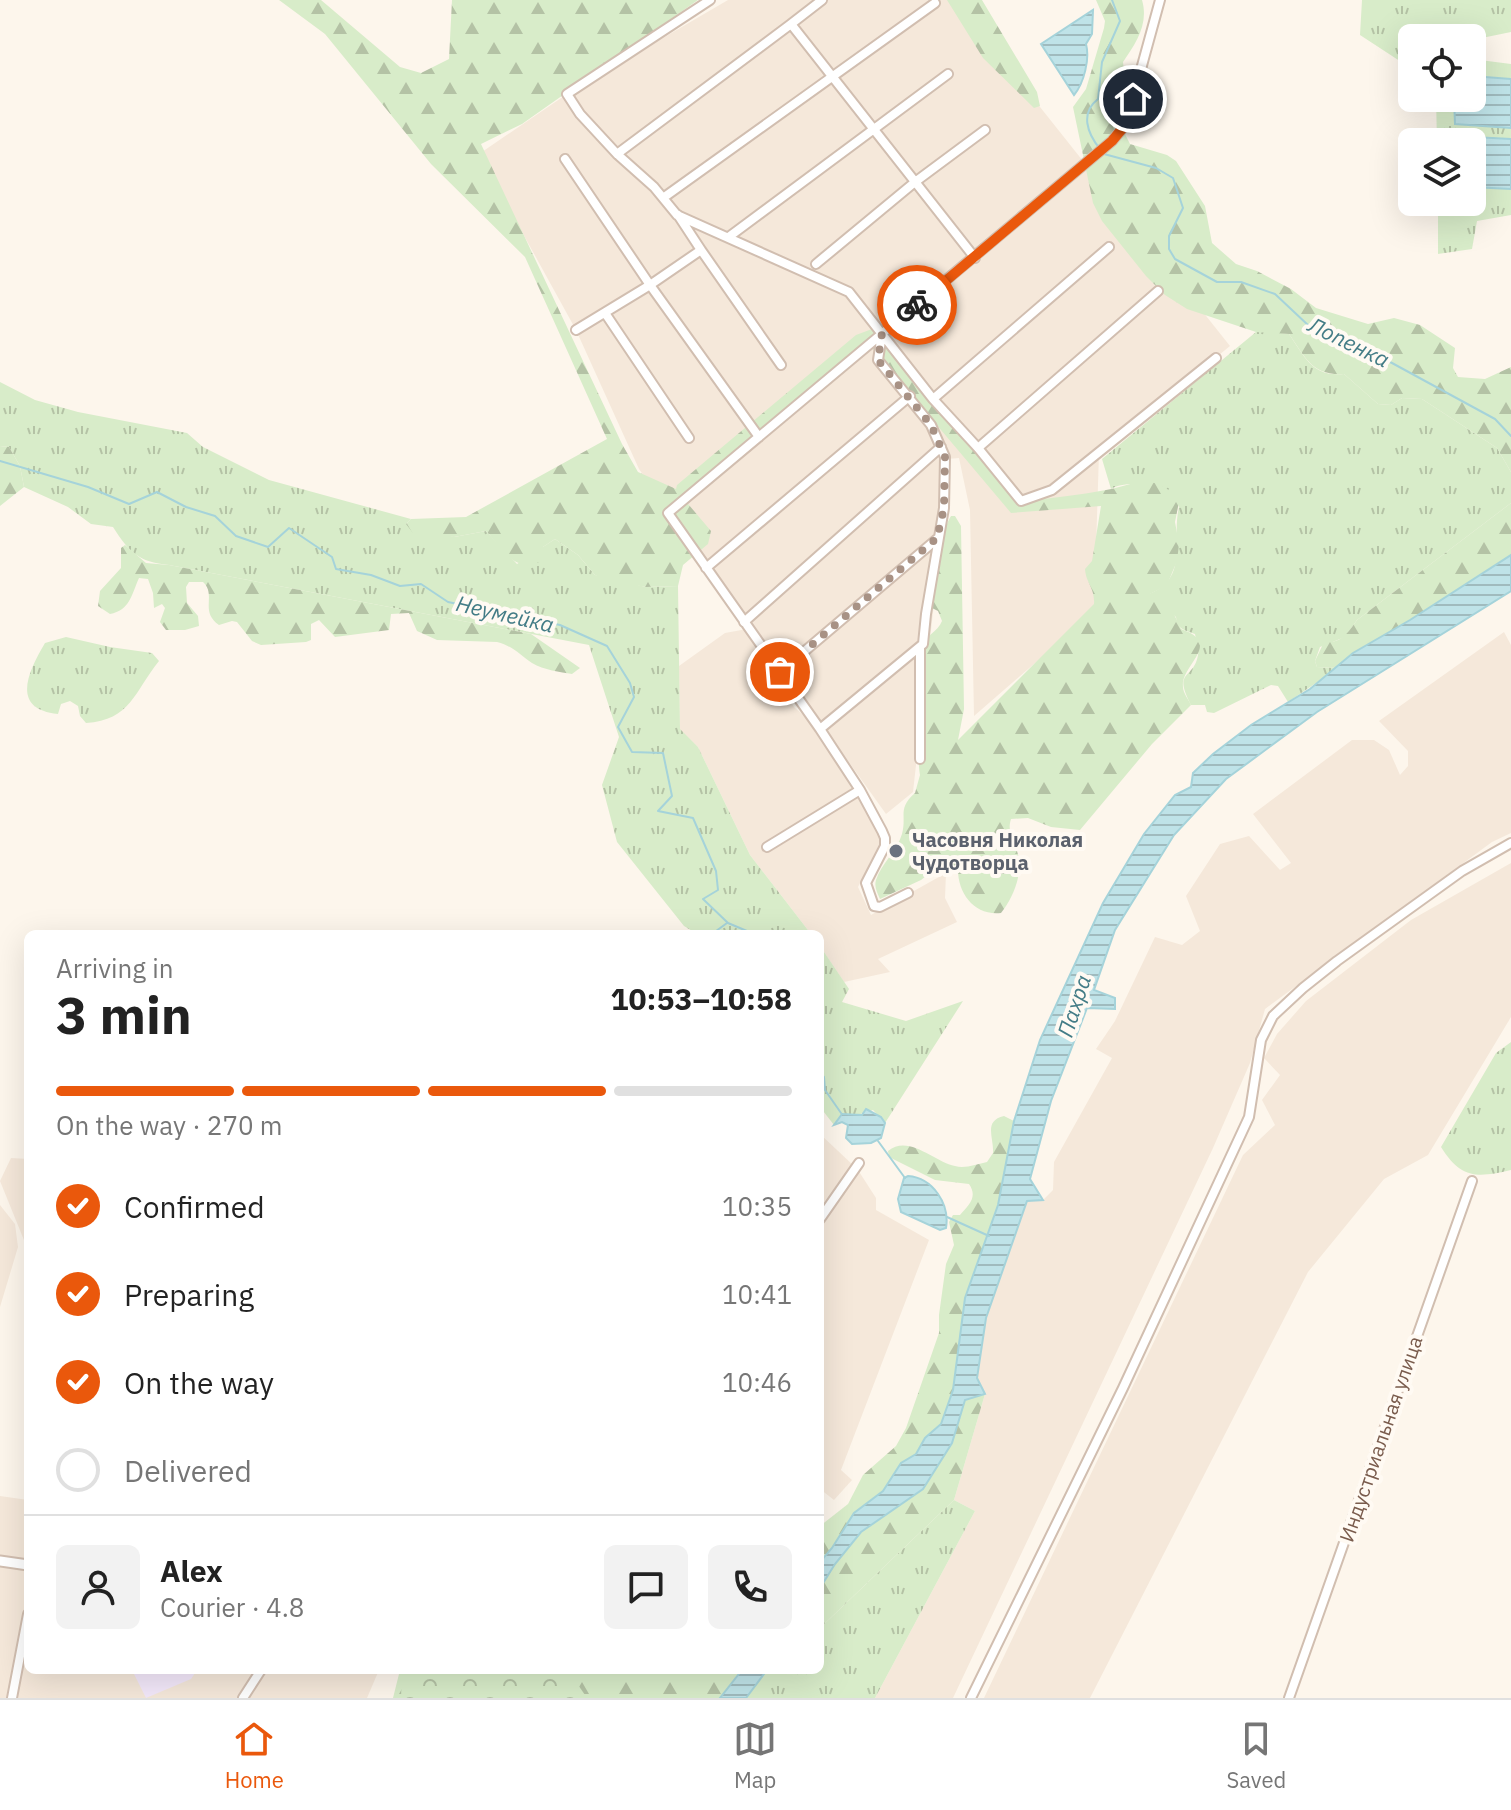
<!DOCTYPE html>
<html lang="en">
<head>
<meta charset="utf-8">
<style>
  :root { --surface:#fff; --page:#f2f2f2; --text:#222; --muted:#767676; --line:#e0e0e0; --accent:#ea580c }
  body { margin:0; font-family:"IBM Plex Sans",sans-serif; background:var(--page); color:var(--text); height:100vh; display:flex; flex-direction:column; font-size:30px; white-space:nowrap }
  * { box-sizing:border-box; margin:0 }
  p { font-size:26px; color:var(--muted) }
  .icon { flex:none; width:44px; height:44px; fill:none; stroke:currentColor; stroke-width:2; stroke-linecap:round; stroke-linejoin:round }
  .map { position:relative; flex:1; overflow:hidden }
  .details { position:absolute; left:24px; top:930px; width:800px; height:744px; display:flex; flex-direction:column; background:var(--surface); border-radius:12px; box-shadow:0 8px 32px #0002 }
  .details>* { flex:none }
  .buttons { position:absolute; left:1398px; top:24px; display:grid; gap:16px }
  .buttons a { display:grid; place-items:center; width:88px; height:88px; border-radius:12px; background:var(--surface); box-shadow:0 8px 32px #0002; font-size:40px }
  .pin { position:absolute; display:grid; place-items:center; width:68px; height:68px; color:#fff; margin:-34px; border:4px solid #fff; border-radius:50%; box-shadow:0 2px 8px #0007 }
  .courier { position:absolute; display:grid; place-items:center; width:80px; height:80px; margin:-40px; border:6px solid #ea580c; border-radius:50%; background:#fff; color:#222; box-shadow:0 2px 10px #0007 }
  .head em { font-style:normal; font-weight:700 }
  .head div { display:flex; flex-direction:column-reverse }
  .head { display:flex; align-items:center; justify-content:space-between; height:136px; padding:0 32px }
  h1 { font-size:52px; font-weight:700; line-height:60px }
  .bar { display:grid; grid-template-columns:repeat(4,1fr); gap:12px 8px; align-content:center; height:96px; padding:0 32px }
  .bar i { height:10px; border-radius:6px; background:var(--line) }
  .bar .on { background:var(--accent) }
  .bar p { grid-column:span 4 }
  .line { display:flex; align-items:center; gap:20px; padding:0 32px; border-top:2px solid var(--line) }
  .line div { flex:1 }
  .round { display:grid; place-items:center; flex:none; width:84px; height:84px; border-radius:12px; background:var(--page) }
  ol { padding:0 32px; list-style:none }
  li { display:flex; align-items:center; gap:24px; height:88px }
  li p { margin-inline-start:auto }
  li .icon { padding:8px; border-radius:50%; background:var(--accent); color:#fff; stroke-width:4 }
  li:last-child { color:var(--muted) }
  li i { width:44px; height:44px; border:4px solid var(--line); border-radius:50% }
  .tab-bar { display:flex; justify-content:space-around; align-items:center; height:112px; border-top:2px solid var(--line); background:var(--surface); font-size:22px; color:var(--muted) }
  .tab-bar a { display:grid; justify-items:center; gap:4px }
  .tab-bar .on { color:var(--accent) }
  .map>svg:first-child { display:block }
</style>
</head>
<body>
<div class="map">
<svg width="1511" height="1698" viewBox="0 0 1511 1698">
  <defs>
    <pattern id="grass-tufts" width="24" height="20" patternUnits="userSpaceOnUse" patternTransform="scale(2)"><rect width="24" height="20" fill="#d8ecc9"/><path d="M3 7l-1-3M5 7V3M7 7l1-3M15 17l-1-3M17 17v-4M19 17l1-3" fill="none" stroke="#b4c2a5"/></pattern>
    <pattern id="forest-firs" width="22" height="20" patternUnits="userSpaceOnUse" patternTransform="scale(2)"><rect width="22" height="20" fill="#d8ecc9"/><path d="M5 1l3.5 6h-7zM16 11l3.5 6h-7z" fill="#b4c2a5"/></pattern>
    <pattern id="park-crowns" width="20" height="18" patternUnits="userSpaceOnUse" patternTransform="scale(2)"><rect width="20" height="18" fill="#d8ecc9"/><path d="M2 6a3 3 0 1 1 6 0M12 15a3 3 0 1 1 6 0" fill="none" stroke="#b4c2a5"/></pattern>
    <pattern id="water-rules" width="6" height="5" patternUnits="userSpaceOnUse" patternTransform="scale(2)"><rect width="6" height="5" fill="#bfe3e8"/><path d="M0 2.5h6" fill="none" stroke="#a0bbbe"/></pattern>
  </defs>
  <rect width="100%" height="100%" fill="#fdf6ec"/>
  <path fill="#f5e8da" d="M 728,0 L 955,0 L 1230,346 L 1099,453 L 1094,612 L 974,716 L 970,510 L 959,458 L 947,459 L 948,478 L 913,792 L 886,814 L 639,469 L 576,330 L 479,154 L 567,94 Z
    M 747,629 L 794,707 L 820,729 L 884,835 L 858,887 L 871,915 L 946,873 L 945,898 L 957,922 L 878,959 L 890,972 L 844,982 L 820,946 L 820,934 L 811,934 L 750,855 L 698,747 L 680,730 L 679,666 L 725,633 Z
    M 1504,632 L 1511,645 L 1511,833 L 1492,842 L 1265,1009 L 1250,1063 L 1213,1148 L 953,1698 L 875,1698 L 975,1511 L 954,1500 L 985,1394 L 977,1378 L 986,1318 L 1027,1200 L 1043,1200 L 1053,1190 L 1054,1162 L 1112,1058 L 1096,1049 L 1115,1021 L 1155,937 L 1182,945 L 1200,931 L 1186,896 L 1220,844 L 1249,836 L 1280,870 L 1291,863 L 1253,814 L 1352,740 L 1374,740 L 1389,750 L 1400,775 L 1408,766 L 1408,751 L 1379,721 Z
    M 1511,863 L 1511,1017 L 1428,1155 L 1384,1179 L 1308,1272 L 1090,1698 L 984,1698 L 1243,1155 L 1275,1125 L 1262,1100 L 1280,1075 L 1264,1058 L 1277,1034 L 1306,1001 L 1411,920 Z
    M 820,1134 L 854,1166 L 820,1213 Z
    M 11,1158 L 28,1159 L 28,1250 L 0,1181 Z
    M 858,1170 L 876,1198 L 876,1210 L 929,1240 L 841,1470 L 852,1480 L 834,1500 L 820,1489 L 820,1225 Z
    M 0,1205 L 15,1224 L 18,1247 L 0,1307 Z
    M 0,1496 L 28,1500 L 28,1670 L 379,1670 L 367,1698 L 0,1698 Z"/>
  <path fill="#f3e8fa" d="M 132,1670 L 197,1670 L 191,1679 L 146,1698 Z"/>
  <path fill="url(#grass-tufts)" d="M 1362,0 L 1511,0 L 1511,32 L 1472,40 L 1472,38 L 1412,38 L 1412,69 L 1360,35 Z
    M 1472,59 L 1511,64 L 1511,215 L 1477,221 L 1472,249 L 1438,254 L 1438,202 L 1472,202 L 1472,142 L 1437,142 L 1436,98 L 1472,98 Z
    M 1265,331 L 1289,334 C 1305,357 1312,377 1344,374 L 1378,404 L 1391,405 L 1402,398 L 1422,399 L 1497,448 L 1511,472 L 1511,503 L 1357,620 L 1345,637 L 1320,647 L 1315,661 L 1317,667 L 1338,668 L 1288,702 L 1278,686 L 1271,685 L 1214,713 L 1207,712 L 1205,705 L 1191,705 C 1172,669 1194,680 1198,655 C 1199,649 1196,640 1195,634 C 1184,630 1177,629 1176,617 L 1149,594 C 1190,578 1171,539 1179,507 C 1170,487 1160,482 1137,484 C 1128,484 1120,484 1111,489 L 1102,459 L 1256,332 Z
    M 0,382 L 35,400 L 78,412 L 187,433 L 203,447 L 269,480 L 411,519 L 406,524 L 454,537 L 486,531 L 517,564 L 555,539 L 578,555 L 595,575 L 646,587 L 678,586 L 680,729 L 698,747 L 750,855 L 811,934 L 697,934 L 684,926 L 617,842 L 602,785 L 619,737 L 589,645 L 169,565 C 138,562 129,552 113,527 L 91,524 L 68,507 L 24,487 L 20,466 L 9,447 L 0,446 Z
    M 66,637 L 110,647 L 152,653 L 159,661 C 134,692 131,720 86,723 L 80,716 L 78,706 L 70,701 L 61,704 L 58,714 C 10,709 28,672 45,643 Z
    M 820,946 L 849,989 L 842,1002 L 906,1021 L 963,1001 L 885,1123 L 873,1110 L 835,1122 L 834,1125 L 820,1107 Z
    M 1511,1042 L 1511,1170 C 1477,1178 1461,1179 1441,1147 L 1496,1053 Z
    M 954,1500 L 975,1511 L 875,1698 L 746,1698 L 767,1670 L 820,1670 L 820,1628 Z"/>
  <path fill="url(#forest-firs)" d="M 279,0 L 321,0 L 400,67 L 421,73 L 449,59 L 452,0 L 698,0 L 522,124 L 481,144 L 622,444 L 638,472 L 676,489 L 677,485 L 856,335 L 872,329 L 1025,501 C 1052,498 1079,495 1106,490 C 1124,487 1136,479 1155,483 C 1166,486 1173,493 1179,502 L 1175,522 L 1179,544 L 1177,561 L 1167,585 L 1150,594 L 1172,610 L 1181,629 C 1224,644 1180,665 1183,687 C 1183,693 1189,700 1191,705 L 1152,744 L 1080,830 L 1051,827 L 1028,818 L 1011,819 C 1007,832 1013,838 1017,851 C 1024,872 1014,896 1001,913 C 975,916 958,894 958,870 L 950,864 L 939,866 L 921,880 L 880,899 C 877,892 874,887 876,880 C 881,864 897,851 902,834 C 907,815 897,809 915,793 L 920,775 C 917,761 916,662 920,649 C 924,636 938,632 942,621 L 938,611 L 930,607 L 932,564 C 949,547 940,533 951,516 L 955,516 L 961,526 L 964,709 L 958,740 L 1094,604 C 1095,587 1086,584 1085,569 L 1092,561 L 1101,506 L 1011,513 L 866,341 L 683,498 L 711,531 L 708,544 L 683,565 L 678,586 L 646,587 L 606,580 L 595,575 L 578,555 L 555,539 L 543,547 L 542,561 C 514,574 504,550 486,531 L 454,537 L 413,533 L 406,524 L 411,519 L 466,517 L 607,439 L 525,257 L 431,164 L 325,34 Z
    M 947,0 L 982,0 L 1037,92 L 1040,106 L 1034,108 L 983,58 Z
    M 1096,0 L 1142,0 C 1149,24 1136,43 1123,62 L 1126,89 L 1116,116 L 1130,144 L 1167,155 L 1176,161 L 1205,206 L 1212,243 L 1236,264 L 1257,271 L 1291,289 L 1316,308 L 1368,324 L 1394,318 L 1420,325 L 1455,348 L 1453,368 L 1458,377 L 1485,379 L 1511,367 L 1511,472 L 1497,448 L 1422,399 L 1402,398 L 1391,405 L 1378,404 L 1344,374 C 1312,376 1305,357 1289,334 L 1256,332 L 1187,309 L 1165,295 L 1146,276 L 1102,221 L 1093,203 L 1073,107 L 1086,89 L 1104,28 L 1105,21 Z
    M 0,446 L 9,447 L 20,466 L 24,487 L 0,506 Z
    M 1511,503 L 1511,555 L 1410,620 L 1353,653 L 1338,668 L 1317,667 L 1315,661 L 1324,642 C 1342,643 1347,634 1357,620 Z
    M 125,545 L 146,563 L 169,565 L 531,634 L 580,668 L 572,674 C 560,672 544,670 532,663 C 520,655 513,646 497,642 L 437,640 L 417,631 L 409,613 L 391,614 L 389,630 L 335,637 L 319,620 L 311,624 L 311,640 L 306,642 L 261,645 L 252,641 L 237,622 L 232,621 L 219,625 C 199,611 217,595 203,582 L 189,582 L 186,587 L 187,603 L 198,616 L 199,626 L 185,630 L 166,630 L 160,622 L 165,608 L 162,604 L 154,608 L 153,593 L 148,579 L 139,578 C 131,596 130,610 110,614 L 98,606 L 100,591 L 121,568 L 121,548 Z
    M 1004,1116 L 1014,1121 L 998,1205 L 965,1298 L 953,1390 L 941,1424 L 925,1438 L 916,1454 L 901,1463 L 883,1491 L 854,1513 L 832,1548 L 820,1562 L 820,1526 L 848,1504 L 863,1475 L 896,1446 L 906,1428 L 939,1333 L 939,1315 L 946,1264 L 954,1245 L 949,1222 L 953,1215 L 960,1215 C 969,1205 978,1197 969,1184 L 935,1180 L 889,1157 L 888,1151 C 909,1134 934,1162 955,1166 C 965,1169 977,1164 987,1162 L 993,1153 C 994,1137 983,1121 1004,1116 Z
    M 985,1394 L 954,1500 L 820,1628 L 820,1588 L 835,1564 L 861,1532 L 923,1489 L 952,1443 L 965,1400 Z
    M 400,1670 L 742,1670 L 720,1698 L 393,1698 Z"/>
  <path fill="url(#park-crowns)" d="M 402,1670 L 568,1670 L 587,1698 L 401,1698 Z"/>
  <path fill="url(#water-rules)" stroke="#a5d3da" stroke-width="2" d="M 1093,10 L 1092,34 L 1086,44 C 1090,59 1084,83 1074,95 L 1041,44 Z
    M 1472,76 L 1511,79 L 1511,128 L 1455,124 L 1454,98 L 1472,98 Z
    M 1454,136 L 1511,139 L 1511,189 L 1472,187 L 1472,142 L 1454,142 Z
    M 1511,555 L 1511,591 L 1317,712 L 1226,779 L 1174,835 L 1115,930 L 1094,990 L 1115,998 L 1115,1009 L 1087,1008 L 1051,1101 L 1030,1179 L 1043,1200 L 1027,1201 L 986,1318 L 977,1378 L 985,1394 L 965,1400 L 952,1443 L 923,1489 L 861,1532 L 835,1564 L 820,1588 L 820,1562 L 832,1548 L 854,1513 L 883,1491 L 901,1463 L 916,1454 L 925,1438 L 941,1424 L 953,1390 L 965,1298 L 998,1205 L 1014,1121 L 1040,1040 L 1103,903 L 1144,834 L 1175,795 L 1191,787 L 1193,773 L 1213,754 L 1251,725 L 1310,689 L 1353,653 L 1410,620 Z
    M 866,1109 L 881,1117 L 885,1123 L 881,1138 L 871,1143 L 852,1144 L 846,1138 L 848,1125 L 842,1122 L 834,1125 L 842,1114 L 862,1115 Z
    M 908,1176 C 933,1178 950,1204 946,1228 L 940,1230 L 901,1212 L 898,1199 L 904,1178 Z
    M 742,1670 L 767,1670 L 746,1698 L 720,1698 Z"/>
  <g fill="none" stroke-linecap="round" stroke-linejoin="round">
    <path stroke="#a5d3da" stroke-width="2" d="M 1100,149 C 1087,133 1080,113 1098,99 L 1102,62 L 1120,21 L 1112,0
      M 1104,154 L 1156,168 L 1173,178 L 1183,208 L 1169,236 L 1169,249 L 1175,259 L 1217,282 L 1241,282 L 1275,294 L 1309,326 L 1392,363 L 1495,419 L 1511,436
      M 0,461 L 88,487 L 129,504 L 157,492 L 186,507 L 215,516 L 236,536 L 268,547 L 289,528 L 332,557 L 336,569 L 371,575 L 400,586 L 421,584 L 448,602 L 560,625 L 607,646 L 630,683 L 634,697 L 618,727 L 632,752 L 663,753 L 672,796 L 658,811 L 693,818 L 716,871 L 718,890 L 703,899 L 728,923 L 754,934
      M 712,934 L 727,923
      M 820,1073 L 824,1077 L 825,1090 L 841,1113
      M 878,1141 L 905,1178
      M 947,1217 L 989,1236"/>
    <g stroke="#d1beb0" stroke-width="12">
      <path id="minor" d="M 710,0 L 567,94 L 580,114 L 617,154 L 654,187 L 677,215 L 849,292 L 933,399 L 978,448 L 1021,501 L 1052,490 L 1216,358
        M 822,0 L 791,24 L 975,258
        M 617,154 L 791,24
        M 565,159 L 650,285 L 759,437
        M 663,198 L 935,3
        M 730,236 L 948,74
        M 701,250 L 781,365
        M 816,264 L 915,182 L 985,130
        M 605,313 L 689,438
        M 576,330 L 650,285 L 701,250 L 678,215
        M 933,399 L 1109,247
        M 978,448 L 1158,291
        M 706,568 L 910,396
        M 744,622 L 941,447
        M 920,648 L 920,759
        M 780,672 L 937,539
        M 820,729 L 923,644 L 926,614 L 944,508 L 945,457 L 931,425 L 878,360 L 882,334
        M 767,847 L 860,790
        M 908,893 L 880,907 L 874,906 L 866,883 L 885,846 L 885,838 L 882,831 L 860,790 L 820,729 L 668,513 L 1112,141 L 1126,124 L 1160,0
        M 820,1219 L 859,1163
        M 12,1698 L 28,1614
        M 243,1698 L 261,1670
        M 971,1698 L 1123,1388 L 1249,1117 L 1261,1040 L 1273,1016 L 1303,988 L 1337,961 L 1462,871 L 1511,843
        M 1289,1698 L 1472,1181"/>
    </g>
    <g stroke="#d1beb0" stroke-width="13">
      <path id="tertiary" d="M 0,1561 L 28,1565"/>
    </g>
    <use href="#minor" stroke="#fff" stroke-width="8"/>
    <use href="#tertiary" stroke="#fff" stroke-width="9"/>
  </g>
  <g fill="none" stroke-linecap="round" stroke-linejoin="round">
    <path stroke="#a89285" stroke-width="8" stroke-dasharray="0 14.4" d="M 780,672 L 937,538 L 944,508 L 945,457 L 931,425 L 878,360 L 882,333 L 917,305"/>
    <path stroke="#ea580c" stroke-width="10" d="M 917,305 L 1112,141 L 1126,124 L 1133,99"/>
  </g>
  <circle fill="#6b7280" stroke="#fffaf3" stroke-width="3" cx="896" cy="851" r="8"/>
  <g text-anchor="middle" stroke-width="8" stroke-linejoin="round" paint-order="stroke">
    <g font-size="20" font-weight="bold" fill="#5b616d" stroke="#fffaf3" text-anchor="start">
      <text x="912" y="847">Часовня Николая<tspan x="912" dy="23">Чудотворца</tspan></text>
    </g>
    <g font-size="20" fill="#7a5c4d" stroke="#fffaf3">
      <text transform="translate(1381 1439) rotate(-71)" y="7">Индустриальная улица</text>
    </g>
    <g font-size="22" font-style="italic" fill="#437c86" stroke="#fffaf3">
      <text transform="translate(1349 342) rotate(26)" y="8">Лопенка</text>
      <text transform="translate(505 614) rotate(13)" y="8">Неумейка</text>
      <text transform="translate(1074 1006) rotate(-72)" y="8">Пахра</text>
    </g>
  </g>
</svg>
<div class="buttons">
<a><svg class="icon" aria-label="locate" viewBox="0 0 24 24"><circle cx="12" cy="12" r="6"/><path d="M12 2v4M12 18v4M2 12h4M18 12h4"/></svg></a>
<a><svg class="icon" aria-label="layers" viewBox="0 0 24 24"><path d="M12 4l9 5-9 5-9-5zM3 14l9 5 9-5"/></svg></a>
</div>
<div class="pin" style="left:780px;top:672px;background:#ea580c"><svg class="icon" aria-label="bag" viewBox="0 0 24 24"><path d="M5 8h14l-1 12H6zM9 8a3 3 0 0 1 6 0"/></svg></div>
<div class="pin" style="left:1133px;top:99px;background:#1f2937"><svg class="icon" aria-label="home" viewBox="0 0 24 24"><path d="M3 11l9-7 9 7M6 9v11h12V9"/></svg></div>
<div class="courier" style="left:917px;top:305px"><svg class="icon" aria-label="bike" viewBox="0 0 24 24"><circle cx="6" cy="16" r="4"/><circle cx="18" cy="16" r="4"/><path d="M6 16l4-8h5l3 8M10 8l3 8H6M13 5h3"/></svg></div>
<section class="details">
<div class="head"><div><h1>3 min</h1><p>Arriving in</p></div><em>10:53–10:58</em></div>
<div class="bar"><i class="on"></i><i class="on"></i><i class="on"></i><i></i><p>On the way · 270 m</p></div>
<ol>
<li><svg class="icon" aria-label="check" viewBox="0 0 24 24"><path d="M5 12l5 5 9-10"/></svg>Confirmed<p>10:35</p></li>
<li><svg class="icon" aria-label="check" viewBox="0 0 24 24"><path d="M5 12l5 5 9-10"/></svg>Preparing<p>10:41</p></li>
<li><svg class="icon" aria-label="check" viewBox="0 0 24 24"><path d="M5 12l5 5 9-10"/></svg>On the way<p>10:46</p></li>
<li><i></i>Delivered</li>
</ol>
<div class="line" style="height:144px"><a class="round"><svg class="icon" aria-label="person" viewBox="0 0 24 24"><circle cx="12" cy="8" r="4"/><path d="M4 21q1-7 8-7t8 7"/></svg></a><div><b>Alex</b><p>Courier · 4.8</p></div><a class="round"><svg class="icon" aria-label="chat" viewBox="0 0 24 24"><path d="M4 5h16v11H9l-5 4z"/></svg></a><a class="round"><svg class="icon" aria-label="phone" viewBox="0 0 24 24"><path d="M5 4h4l2 5-3 2q2 4 5 5l2-3 5 2v4C11 20 4 13 5 4z"/></svg></a></div>
</section>
</div>
<nav class="tab-bar">
<a class="on"><svg class="icon" aria-label="home" viewBox="0 0 24 24"><path d="M3 11l9-7 9 7M6 9v11h12V9"/></svg>Home</a>
<a><svg class="icon" aria-label="map" viewBox="0 0 24 24"><path d="M3 6l6-2 6 2 6-2v14l-6 2-6-2-6 2zM9 4v14M15 6v14"/></svg>Map</a>
<a><svg class="icon" aria-label="saved" viewBox="0 0 24 24"><path d="M7 4h10v16l-5-4-5 4z"/></svg>Saved</a>
</nav>
</body>
</html>
